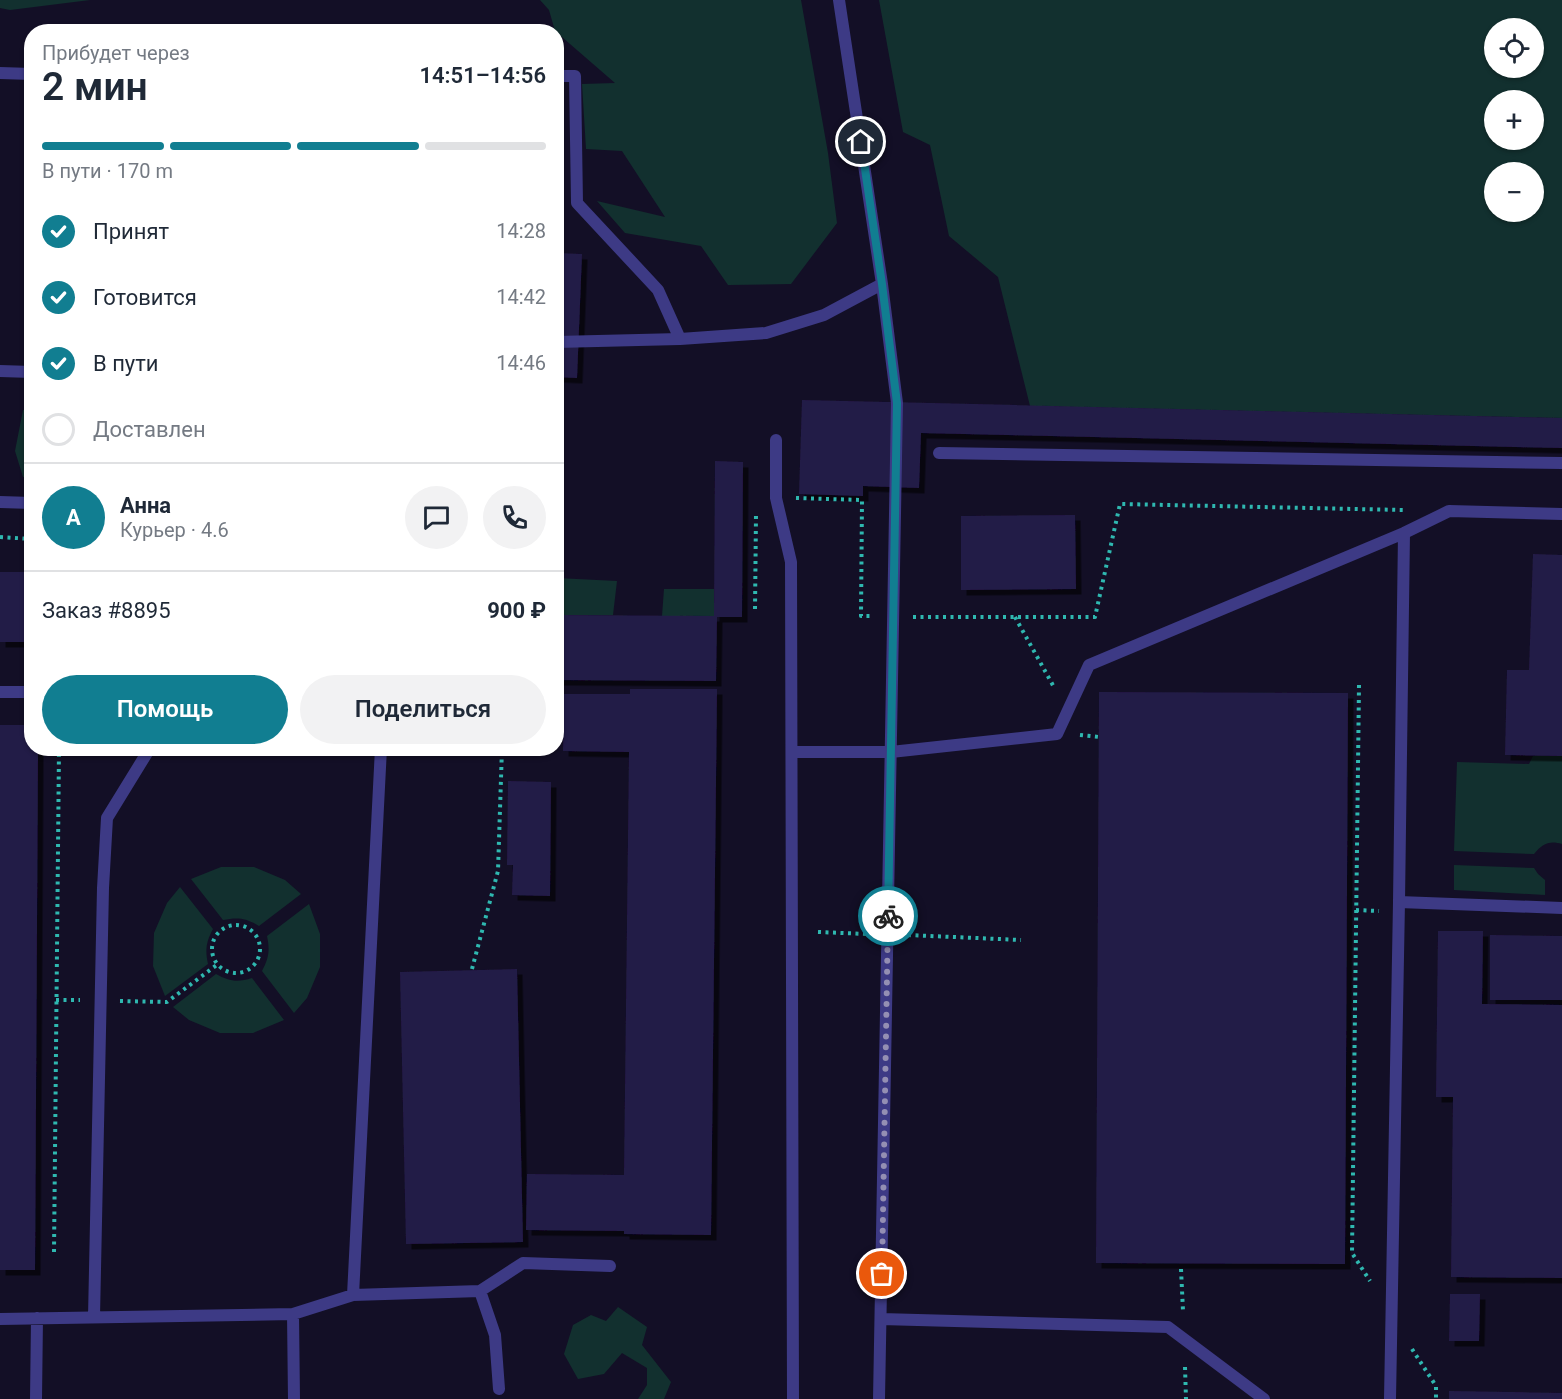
<!DOCTYPE html>
<html lang="ru">
<head>
<meta charset="utf-8">
<style>
  :root { --surface:#fff; --page:#f2f2f3; --text:#1f2937; --muted:#747a83; --line:#e0e1e3; --accent:#117e91 }
  body { margin:0; font-family:Roboto,sans-serif; background:var(--page); color:var(--text); height:100vh; display:flex; flex-direction:column; font-size:22px; white-space:nowrap }
  * { box-sizing:border-box; margin:0 }
  p { font-size:20px; color:var(--muted) }
  .icon { flex:none; width:33px; height:33px; fill:none; stroke:currentColor; stroke-width:2; stroke-linecap:round; stroke-linejoin:round }
  .map { position:relative; flex:1; overflow:hidden }
  .side { position:absolute; left:24px; top:24px; width:540px; height:732px; display:flex; flex-direction:column; background:var(--surface); border-radius:24px; box-shadow:0 2px 4px #0004 }
  .side>* { flex:none }
  .tools { position:absolute; left:1484px; top:18px; display:grid; gap:12px }
  .tools a { display:grid; place-items:center; width:60px; height:60px; border-radius:50%; background:var(--surface); box-shadow:0 2px 4px #0004; font-size:30px }
  .pin { position:absolute; display:grid; place-items:center; width:51px; height:51px; color:#fff; margin:-26px; border:3px solid #fff; border-radius:50%; box-shadow:0 2px 6px #0007 }
  .courier { position:absolute; display:grid; place-items:center; width:60px; height:60px; margin:-30px; border:4px solid #117e91; border-radius:50%; background:#fff; color:#222; box-shadow:0 2px 8px #0007 }
  .overview em { font-style:normal; font-weight:600 }
  .overview div { display:flex; flex-direction:column-reverse }
  .overview { display:flex; align-items:center; justify-content:space-between; height:102px; padding:0 18px }
  h1 { font-size:39px; font-weight:600; line-height:45px }
  .bar { display:grid; grid-template-columns:repeat(4,1fr); gap:9px 6px; align-content:center; height:72px; padding:0 18px }
  .bar i { height:8px; border-radius:4px; background:var(--line) }
  .bar .active { background:var(--accent) }
  .bar p { grid-column:span 4 }
  .line { display:flex; align-items:center; gap:15px; padding:0 18px; border-top:2px solid var(--line) }
  .line div { flex:1 }
  .round { display:grid; place-items:center; flex:none; width:63px; height:63px; border-radius:32px; background:var(--page) }
  ol { padding:0 18px; list-style:none }
  li { display:flex; align-items:center; gap:18px; height:66px }
  li p { margin-inline-start:auto }
  li .icon { padding:6px; border-radius:50%; background:var(--accent); color:#fff; stroke-width:4 }
  li:last-child { color:var(--muted) }
  li i { width:33px; height:33px; border:3px solid var(--line); border-radius:50% }
  .button { display:flex; gap:12px; margin-top:auto; padding:12px 18px }
  .button a { flex:1; height:69px; border-radius:36px; background:var(--accent); color:#fff; font-size:24px; font-weight:600; line-height:69px; text-align:center }
  .button a+a { background:var(--page); color:var(--text) }
  .map>svg:first-child { display:block }
</style>
</head>
<body>
<div class="map">
<svg width="1562" height="1399" viewBox="0 0 1562 1399">
  <defs>
    <filter id="shadow"><feDropShadow dx="5.5" dy="5.5" stdDeviation="0" flood-color="#0009"/></filter>
  </defs>
  <rect width="100%" height="100%" fill="#130f26"/>
  <path fill="#12302f" fill-rule="evenodd" d="M 0,0 L 90,0 L 10,10 L 0,8 Z
    M 540,0 L 801,0 L 828,153 L 837,223 L 791,284 L 728,285 L 701,246 L 625,233 L 597,201 L 665,217 L 622,151 L 586,149 L 582,84 L 615,83 L 555,31 L 549,10 Z
    M 879,0 L 1562,0 L 1562,418 L 1030,406 L 998,277 L 949,236 L 930,145 L 903,132 ZM 1494,28 L 1533,28 L 1533,68 L 1494,68 ZM 1494,100 L 1533,100 L 1533,140 L 1494,140 ZM 1494,172 L 1533,172 L 1533,212 L 1494,212 Z
    M 23,410 L 31,410 L 31,477 L 23,477 L 15,451 Z
    M 557,578 L 617,581 L 613,615 L 557,615 Z
    M 664,589 L 714,589 L 714,616 L 662,616 Z
    M 1533,756 L 1562,756 L 1562,844 C 1549,840 1542,844 1534,854 L 1454,851 L 1457,762 L 1529,764 Z
    M 1454,865 L 1534,868 L 1538,874 L 1545,880 L 1545,895 L 1454,890 Z
    M 221,867 L 254,867 L 285,880 L 301,894 L 259,926 C 246,918 238,917 223,920 L 191,879 Z
    M 180,887 L 213,929 C 206,942 205,950 208,964 L 165,996 L 153,966 L 154,933 L 167,903 Z
    M 309,904 L 320,934 L 320,967 L 307,998 L 294,1013 L 262,971 C 269,958 270,950 267,936 Z
    M 216,974 C 229,981 237,983 252,978 L 284,1020 L 253,1033 L 220,1033 L 189,1020 L 173,1007 Z
    M 618,1307 L 647,1327 L 642,1345 L 671,1382 L 664,1399 L 638,1399 L 647,1385 L 647,1368 L 622,1353 L 604,1374 L 578,1379 L 564,1354 L 573,1325 L 591,1315 L 606,1321 Z"/>
  <path fill="#241b47" filter="url(#shadow)" d="M 556,253 L 582,254 L 577,378 L 556,377 Z
    M 802,400 L 1562,418 L 1562,448 L 921,433 L 919,488 L 863,486 L 863,496 L 799,494 Z
    M 715,461 L 743,462 L 742,617 L 717,617 L 716,681 L 556,680 L 556,615 L 714,616 Z
    M 1075,515 L 1076,589 L 961,590 L 961,516 Z
    M 1533,554 L 1562,555 L 1562,756 L 1505,755 L 1507,670 L 1529,670 Z
    M 0,572 L 32,572 L 32,642 L 0,642 Z
    M 630,689 L 717,689 L 711,1235 L 624,1234 L 624,1231 L 526,1230 L 527,1174 L 624,1175 L 629,752 L 563,751 L 564,694 L 630,694 Z
    M 1099,692 L 1348,693 L 1345,1264 L 1096,1263 Z
    M 0,725 L 32,725 L 32,748 L 38,748 L 35,1270 L 0,1270 Z
    M 508,781 L 551,782 L 550,896 L 512,895 L 513,865 L 507,865 Z
    M 1438,931 L 1483,931 L 1482,1004 L 1562,1005 L 1562,1278 L 1451,1277 L 1453,1097 L 1436,1097 Z
    M 1490,935 L 1562,936 L 1562,1000 L 1490,1000 Z
    M 517,969 L 523,1242 L 406,1244 L 400,972 Z
    M 1450,1294 L 1480,1294 L 1479,1341 L 1449,1341 Z
    M 1449,1391 L 1562,1393 L 1562,1399 L 1449,1399 Z"/>
  <g fill="none" stroke-linecap="round" stroke-linejoin="round">
    <path stroke="#2fb8b0" stroke-width="4" stroke-dasharray="3 4.5" stroke-linecap="butt" d="M 796,498 L 862,500 L 861,616 L 872,616
      M 0,537 L 32,539
      M 755,609 L 756,514
      M 913,617 L 1095,617 L 1120,504 L 1403,510
      M 1015,617 L 1055,689
      M 1359,685 L 1352,1253 L 1370,1281
      M 1080,735 L 1099,737
      M 1356,910 L 1379,911
      M212 949a24 24 0 1 1 48 0a24 24 0 1 1-48 0Z
      M 818,932 L 867,934
      M 908,935 L 1021,940
      M 472,969 L 498,871 L 502,748
      M 56,1000 L 80,1000
      M 120,1001 L 167,1002 L 218,964
      M 54,1252 L 59,748
      M 1181,1269 L 1183,1311
      M 1412,1349 L 1436,1386 L 1436,1399
      M 1185,1367 L 1186,1399"/>
    <path stroke="#3d3a85" stroke-width="12" d="M 839,0 L 882,284 L 897,403 L 879,1399
      M 0,73 L 32,74
      M 556,76 L 575,76 L 577,203 L 658,290 L 680,339
      M 556,342 L 680,339 L 766,333 L 824,315 L 882,284
      M 0,371 L 32,372
      M 776,440 L 776,498 L 791,562 L 793,1399
      M 939,453 L 1562,463
      M 0,502 L 32,503
      M 0,692 L 32,692
      M 792,752 L 891,752 L 1057,734 L 1089,665 L 1404,533 L 1449,511 L 1562,514
      M 1399,902 L 1562,908
      M 480,1291 L 495,1335 L 499,1389
      M 353,1295 L 381,748
      M 293,1314 L 294,1399
      M 94,1317 L 103,888 L 107,818 L 150,748
      M 0,1319 L 293,1314 L 353,1295 L 480,1291 L 523,1263 L 610,1266
      M 881,1319 L 1168,1327 L 1264,1399
      M 36,1399 L 37,1318
      M 1390,1399 L 1399,902 L 1404,533"/>
  </g>
  <g fill="none" stroke-linecap="round" stroke-linejoin="round">
    <path stroke="#948fb3" stroke-width="6" stroke-dasharray="0 10.8" d="M 882,1274 L 888,916"/>
    <path stroke="#117e91" stroke-width="8" d="M 861,142 L 882,284 L 897,403 L 888,916"/>
  </g>
</svg>
<div class="tools">
<a><svg class="icon" aria-label="locate" viewBox="0 0 24 24"><circle cx="12" cy="12" r="6"/><path d="M12 2v4M12 18v4M2 12h4M18 12h4"/></svg></a>
<a>+</a>
<a>−</a>
</div>
<div class="pin" style="left:882px;top:1274px;background:#ea580c"><svg class="icon" aria-label="bag" viewBox="0 0 24 24"><path d="M5 8h14l-1 12H6zM9 8a3 3 0 0 1 6 0"/></svg></div>
<div class="pin" style="left:861px;top:142px;background:#1f2937"><svg class="icon" aria-label="home" viewBox="0 0 24 24"><path d="M3 11l9-7 9 7M6 9v11h12V9"/></svg></div>
<div class="courier" style="left:888px;top:916px"><svg class="icon" aria-label="bike" viewBox="0 0 24 24"><circle cx="6" cy="16" r="4"/><circle cx="18" cy="16" r="4"/><path d="M6 16l4-8h5l3 8M10 8l3 8H6M13 5h3"/></svg></div>
<section class="side">
<div class="overview"><div><h1>2 мин</h1><p>Прибудет через</p></div><em>14:51–14:56</em></div>
<div class="bar"><i class="active"></i><i class="active"></i><i class="active"></i><i></i><p>В пути · 170 m</p></div>
<ol>
<li><svg class="icon" aria-label="check" viewBox="0 0 24 24"><path d="M5 12l5 5 9-10"/></svg>Принят<p>14:28</p></li>
<li><svg class="icon" aria-label="check" viewBox="0 0 24 24"><path d="M5 12l5 5 9-10"/></svg>Готовится<p>14:42</p></li>
<li><svg class="icon" aria-label="check" viewBox="0 0 24 24"><path d="M5 12l5 5 9-10"/></svg>В пути<p>14:46</p></li>
<li><i></i>Доставлен</li>
</ol>
<div class="line" style="height:108px"><b class="round" style="background:var(--accent);color:#fff">А</b><div><b>Анна</b><p>Курьер · 4.6</p></div><a class="round"><svg class="icon" aria-label="chat" viewBox="0 0 24 24"><path d="M4 5h16v11H9l-5 4z"/></svg></a><a class="round"><svg class="icon" aria-label="phone" viewBox="0 0 24 24"><path d="M5 4h4l2 5-3 2q2 4 5 5l2-3 5 2v4C11 20 4 13 5 4z"/></svg></a></div>
<div class="line" style="height:78px"><div>Заказ #8895</div><b>900 ₽</b></div>
<div class="button"><a>Помощь</a><a>Поделиться</a></div>
</section>
</div>
</body>
</html>
